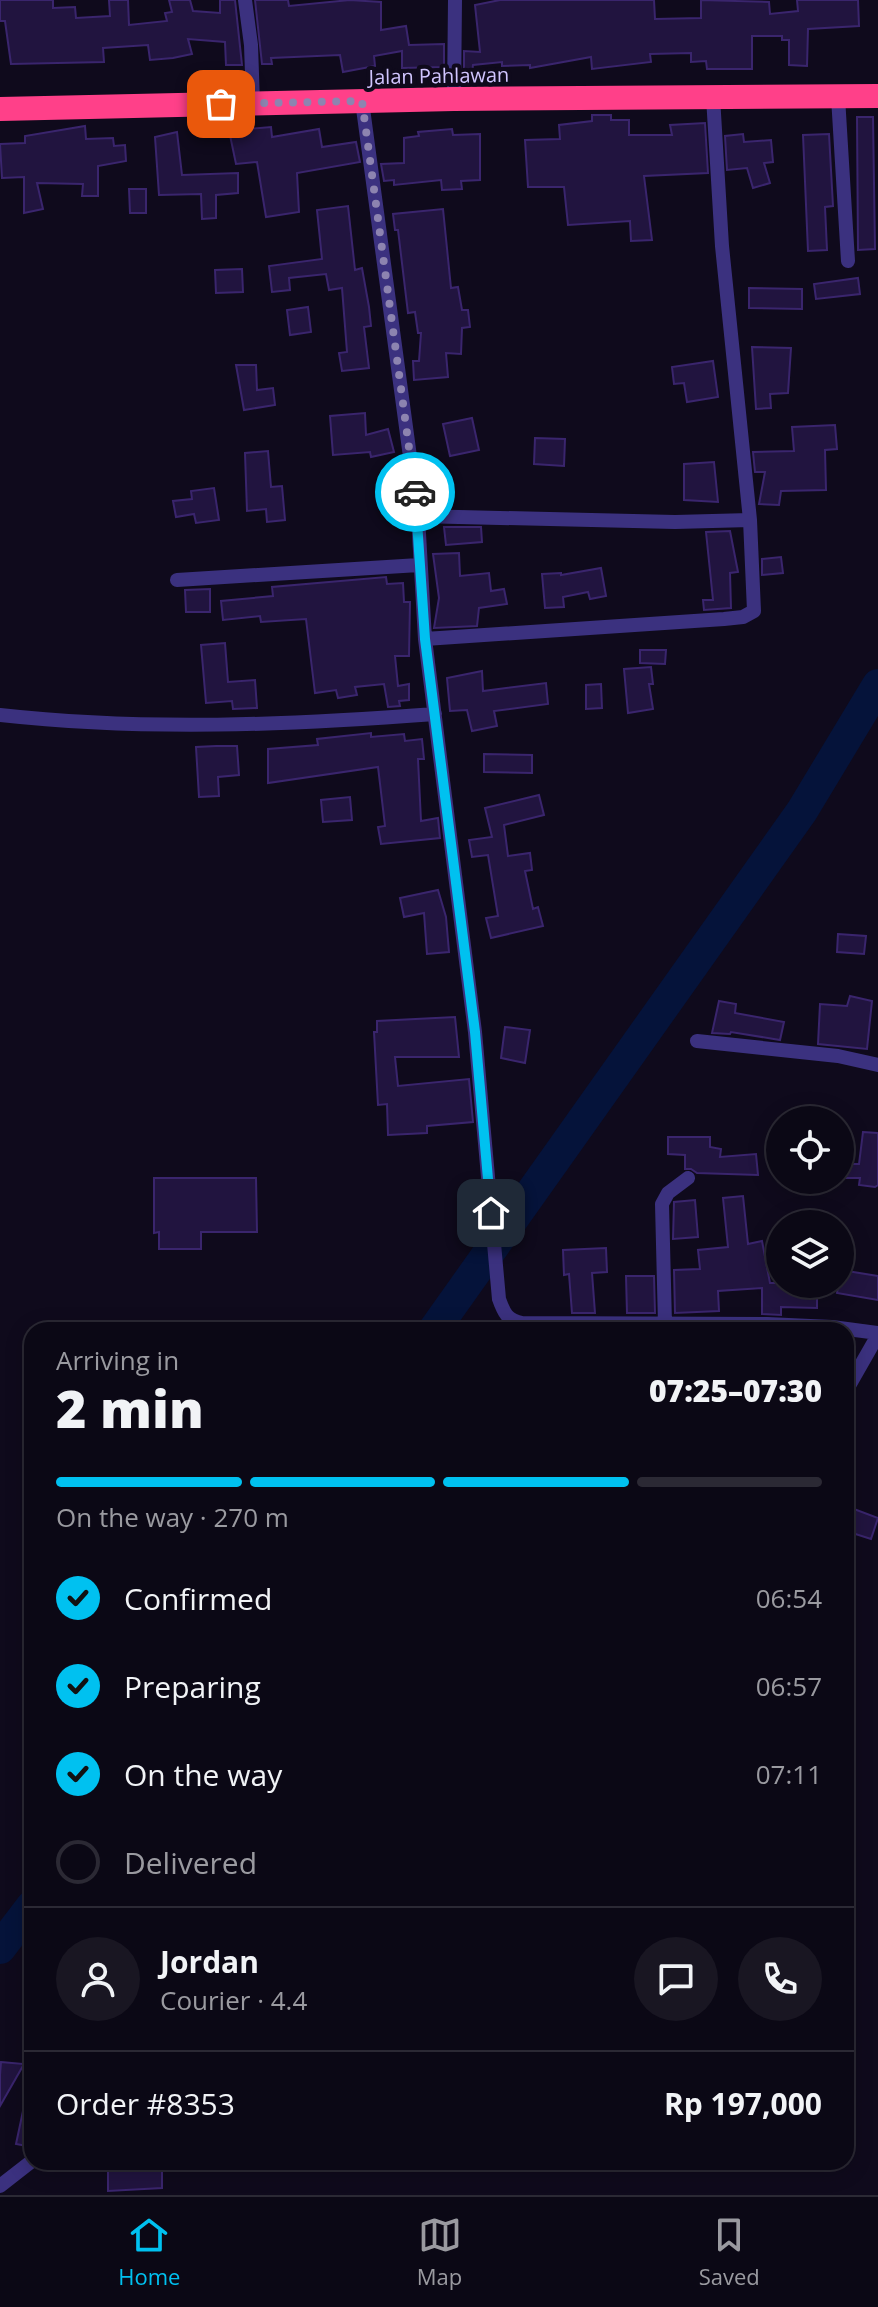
<!DOCTYPE html>
<html lang="en">
<head>
<meta charset="utf-8">
<style>
  :root { --surface:#0b0815; --page:#191622; --text:#f1f3f6; --muted:#9a9aa0; --line:#2b2934; --accent:#00c1f0 }
  body { margin:0; font-family:"Open Sans",sans-serif; background:var(--page); color:var(--text); height:100vh; display:flex; flex-direction:column; font-size:30px; white-space:nowrap }
  * { box-sizing:border-box; margin:0 }
  p { font-size:26px; color:var(--muted) }
  .icon { flex:none; width:44px; height:44px; fill:none; stroke:currentColor; stroke-width:2; stroke-linecap:round; stroke-linejoin:round }
  .map { position:relative; flex:1; overflow:hidden }
  .side { position:absolute; left:24px; top:1322px; width:830px; height:848px; display:flex; flex-direction:column; background:var(--surface); border-radius:24px; box-shadow:0 4px 20px #0003,0 0 0 2px var(--line) }
  .side>* { flex:none }
  .tools { position:absolute; left:766px; top:1106px; display:grid; gap:16px }
  .tools a { display:grid; place-items:center; width:88px; height:88px; border-radius:50%; background:var(--surface); box-shadow:0 4px 20px #0003,0 0 0 2px var(--line); font-size:40px }
  .pin { position:absolute; display:grid; place-items:center; width:68px; height:68px; color:#fff; margin:-34px; border-radius:16px; box-shadow:0 4px 12px #0006 }
  .courier { position:absolute; display:grid; place-items:center; width:80px; height:80px; margin:-40px; border:6px solid #00c1f0; border-radius:50%; background:#fff; color:#222; box-shadow:0 2px 10px #0007 }
  .head em { font-style:normal; font-weight:800 }
  .head div { display:flex; flex-direction:column-reverse }
  .head { display:flex; align-items:center; justify-content:space-between; height:136px; padding:0 32px }
  h1 { font-size:52px; font-weight:800; line-height:60px }
  .bar { display:grid; grid-template-columns:repeat(4,1fr); gap:12px 8px; align-content:center; height:96px; padding:0 32px }
  .bar i { height:10px; border-radius:6px; background:var(--line) }
  .bar .selected { background:var(--accent) }
  .bar p { grid-column:span 4 }
  .line { display:flex; align-items:center; gap:20px; padding:0 32px; border-top:2px solid var(--line) }
  .line div { flex:1 }
  .round { display:grid; place-items:center; flex:none; width:84px; height:84px; border-radius:42px; background:var(--page) }
  ol { padding:0 32px; list-style:none }
  li { display:flex; align-items:center; gap:24px; height:88px }
  li p { margin-inline-start:auto }
  li .icon { padding:8px; border-radius:50%; background:var(--accent); color:#111; stroke-width:4 }
  li:last-child { color:var(--muted) }
  li i { width:44px; height:44px; border:4px solid var(--line); border-radius:50% }
  .tabs { display:flex; justify-content:space-around; align-items:center; height:112px; border-top:2px solid var(--line); background:var(--surface); font-size:22px; color:var(--muted) }
  .tabs a { display:grid; justify-items:center; gap:4px }
  .tabs .selected { color:var(--accent) }
  .map>svg:first-child { display:block }
</style>
</head>
<body>
<div class="map">
<svg width="878" height="2195" viewBox="0 0 878 2195">
  <rect width="100%" height="100%" fill="#0f0a1c"/>
  <g fill="none" stroke-linecap="round" stroke-linejoin="round">
    <path stroke="#05133a" stroke-width="32" d="M 434,1330 L 802,811 L 878,685
      M 0,1948 L 32,1906"/>
  </g>
  <path fill="#21143f" stroke="#3a256d" stroke-width="2" d="M 0,0 L 53,0 L 53,8 L 75,7 L 76,18 L 110,16 L 109,0 L 128,0 L 129,25 L 167,21 L 165,13 L 172,12 L 169,0 L 190,0 L 193,11 L 220,13 L 220,0 L 235,0 L 242,65 L 226,65 L 225,42 L 188,39 L 192,54 L 173,58 L 150,60 L 148,45 L 103,48 L 104,62 L 11,64 L 5,21 L 0,21 Z
    M 255,0 L 288,0 L 289,6 L 350,0 L 381,2 L 381,30 L 406,26 L 409,45 L 444,44 L 444,67 L 402,68 L 402,51 L 374,56 L 375,66 L 343,72 L 340,55 L 271,58 L 272,64 L 262,64 Z
    M 500,0 L 654,0 L 655,19 L 701,18 L 701,0 L 769,2 L 770,14 L 798,11 L 797,0 L 858,0 L 859,26 L 808,29 L 807,66 L 789,65 L 789,40 L 782,40 L 782,36 L 752,36 L 752,69 L 707,69 L 706,61 L 691,62 L 691,53 L 650,54 L 651,62 L 592,69 L 591,57 L 530,68 L 530,65 L 502,66 L 502,62 L 473,65 L 472,73 L 464,72 L 464,51 L 480,52 L 475,5 Z
    M 592,115 L 611,115 L 611,120 L 629,120 L 629,135 L 672,135 L 670,125 L 705,123 L 708,173 L 644,176 L 652,240 L 631,241 L 630,221 L 568,225 L 564,187 L 528,187 L 525,140 L 560,139 L 559,125 L 592,121 Z
    M 857,117 L 873,117 L 875,249 L 858,250 Z
    M 247,120 L 247,129 L 271,127 L 272,137 L 319,129 L 322,147 L 356,142 L 360,162 L 297,173 L 299,212 L 266,217 L 257,162 L 236,164 L 227,121 Z
    M 85,126 L 86,139 L 113,138 L 114,146 L 125,145 L 126,161 L 98,166 L 98,196 L 82,196 L 83,184 L 37,183 L 43,209 L 24,213 L 24,177 L 2,178 L 0,144 L 25,143 L 25,136 Z
    M 452,129 L 453,135 L 480,134 L 480,180 L 461,181 L 462,189 L 442,190 L 441,180 L 394,185 L 394,180 L 384,181 L 381,164 L 404,163 L 404,138 L 419,136 L 418,132 Z
    M 177,132 L 182,175 L 238,173 L 238,193 L 216,195 L 216,218 L 202,219 L 201,194 L 159,195 L 155,137 Z
    M 743,134 L 744,142 L 771,140 L 773,162 L 764,163 L 770,183 L 753,188 L 747,168 L 727,170 L 725,136 Z
    M 829,134 L 833,206 L 825,207 L 827,250 L 808,251 L 803,135 Z
    M 129,189 L 146,189 L 146,213 L 130,213 Z
    M 348,206 L 355,270 L 362,268 L 369,307 L 371,326 L 364,327 L 369,368 L 342,371 L 339,353 L 347,352 L 342,288 L 329,290 L 326,274 L 289,278 L 290,290 L 272,292 L 269,266 L 322,259 L 317,210 Z
    M 443,209 L 451,288 L 458,287 L 462,310 L 468,310 L 470,327 L 462,328 L 461,354 L 446,353 L 448,377 L 414,380 L 413,361 L 419,361 L 421,333 L 418,333 L 415,312 L 408,313 L 398,230 L 395,230 L 393,214 Z
    M 242,269 L 243,292 L 216,293 L 215,270 Z
    M 858,278 L 860,294 L 816,299 L 814,284 Z
    M 749,288 L 802,289 L 802,309 L 749,308 Z
    M 308,307 L 311,332 L 290,335 L 287,310 Z
    M 752,347 L 791,348 L 788,393 L 770,394 L 771,408 L 756,409 Z
    M 713,361 L 718,397 L 687,402 L 684,383 L 674,384 L 672,367 Z
    M 236,365 L 256,365 L 257,390 L 273,388 L 275,405 L 244,410 Z
    M 365,413 L 366,435 L 388,429 L 394,452 L 371,457 L 370,452 L 333,455 L 330,416 Z
    M 472,418 L 479,450 L 450,456 L 443,424 Z
    M 835,425 L 837,449 L 825,450 L 826,490 L 781,491 L 779,505 L 759,504 L 765,472 L 755,472 L 753,452 L 794,451 L 792,427 Z
    M 535,438 L 565,439 L 564,466 L 534,464 Z
    M 268,451 L 271,487 L 282,486 L 285,520 L 267,522 L 266,509 L 247,511 L 245,453 Z
    M 714,462 L 718,502 L 684,500 L 684,464 Z
    M 214,488 L 219,520 L 196,523 L 194,514 L 176,517 L 173,501 L 192,499 L 191,491 Z
    M 444,527 L 481,527 L 482,542 L 446,545 Z
    M 730,531 L 738,572 L 730,573 L 731,608 L 704,610 L 703,600 L 713,600 L 706,532 Z
    M 459,553 L 460,576 L 489,573 L 491,591 L 504,589 L 507,604 L 479,608 L 477,626 L 434,628 L 439,598 L 433,554 Z
    M 781,557 L 783,573 L 762,575 L 762,559 Z
    M 601,568 L 606,596 L 590,599 L 588,592 L 563,597 L 564,607 L 545,608 L 542,574 L 561,573 L 561,575 Z
    M 386,577 L 387,584 L 403,583 L 404,602 L 410,602 L 409,656 L 395,656 L 398,686 L 409,684 L 409,700 L 399,701 L 400,706 L 388,707 L 384,684 L 355,687 L 357,695 L 338,698 L 336,690 L 315,693 L 306,619 L 261,622 L 260,616 L 223,620 L 221,601 L 273,596 L 272,587 Z
    M 210,589 L 210,612 L 186,612 L 185,590 Z
    M 225,643 L 228,682 L 255,680 L 257,708 L 233,709 L 232,701 L 206,703 L 201,645 Z
    M 640,650 L 666,650 L 665,664 L 640,663 Z
    M 651,667 L 653,684 L 649,684 L 653,709 L 628,713 L 624,669 Z
    M 482,671 L 483,691 L 546,683 L 548,704 L 494,711 L 497,726 L 472,731 L 467,710 L 450,711 L 447,678 Z
    M 601,684 L 602,708 L 586,709 L 586,685 Z
    M 371,733 L 371,737 L 404,734 L 405,741 L 422,739 L 424,759 L 418,759 L 421,821 L 438,818 L 440,838 L 381,844 L 378,827 L 385,826 L 378,767 L 268,783 L 268,749 L 318,745 L 317,739 Z
    M 216,746 L 237,746 L 239,775 L 218,777 L 219,796 L 199,797 L 196,747 Z
    M 484,754 L 532,755 L 532,773 L 484,772 Z
    M 539,795 L 544,815 L 504,825 L 508,856 L 530,853 L 532,870 L 525,871 L 533,909 L 538,907 L 543,926 L 491,938 L 486,918 L 498,916 L 488,855 L 472,857 L 469,840 L 492,837 L 485,808 Z
    M 350,797 L 352,820 L 323,822 L 321,800 Z
    M 438,890 L 446,917 L 449,952 L 427,954 L 424,913 L 404,917 L 400,898 Z
    M 838,934 L 866,936 L 864,954 L 837,952 Z
    M 850,996 L 872,1001 L 867,1049 L 818,1044 L 820,1004 L 847,1006 Z
    M 719,1001 L 736,1004 L 735,1013 L 784,1022 L 780,1040 L 731,1032 L 730,1034 L 712,1033 Z
    M 455,1017 L 459,1057 L 395,1057 L 398,1086 L 469,1079 L 473,1122 L 427,1126 L 427,1133 L 388,1135 L 387,1104 L 378,1105 L 374,1032 L 377,1032 L 377,1021 Z
    M 505,1027 L 530,1030 L 525,1063 L 501,1058 Z
    M 863,1132 L 878,1133 L 878,1185 L 875,1187 L 859,1185 L 860,1178 L 840,1178 L 840,1164 L 859,1164 Z
    M 668,1137 L 710,1137 L 710,1147 L 721,1149 L 720,1157 L 756,1154 L 758,1175 L 697,1173 L 691,1169 L 685,1169 L 685,1155 L 668,1154 Z
    M 154,1178 L 256,1178 L 257,1232 L 201,1232 L 201,1249 L 159,1249 L 159,1232 L 154,1233 Z
    M 743,1196 L 748,1244 L 762,1241 L 770,1283 L 780,1283 L 781,1288 L 817,1289 L 817,1308 L 781,1307 L 781,1315 L 762,1314 L 762,1288 L 718,1291 L 719,1311 L 675,1313 L 674,1270 L 700,1269 L 698,1250 L 728,1247 L 723,1198 Z
    M 695,1200 L 698,1237 L 673,1239 L 674,1202 Z
    M 606,1248 L 607,1272 L 592,1273 L 595,1313 L 572,1313 L 569,1274 L 564,1275 L 563,1250 Z
    M 841,1270 L 878,1276 L 878,1300 L 837,1293 Z
    M 626,1276 L 654,1276 L 655,1313 L 627,1313 Z
    M 846,1506 L 878,1518 L 871,1539 L 846,1531 Z
    M 1,2062 L 24,2064 L 0,2106 L 0,2075 Z
    M 26,2097 L 32,2098 L 32,2147 L 16,2144 Z
    M 108,2162 L 162,2162 L 162,2188 L 108,2191 Z"/>
  <g fill="none" stroke-linecap="round" stroke-linejoin="round">
    <path stroke="#3b317f" stroke-width="14" d="M 245,0 L 251,45 L 253,103
      M 838,97 L 848,261
      M 454,99 L 455,0
      M 362,101 L 418,516 L 425,639 L 475,1032 L 499,1299 C 504,1313 507,1320 522,1323 L 767,1324 L 832,1327 L 878,1333
      M 418,516 L 675,522 L 750,520
      M 177,580 L 419,565
      M 425,639 L 724,619 L 743,617 L 754,611 L 750,520 L 722,246 L 713,97
      M 0,715 C 145,731 290,725 435,714
      M 697,1041 L 838,1056 L 878,1065
      M 665,1324 L 662,1204 L 668,1193 L 688,1178
      M 846,1391 L 878,1335
      M 0,2186 L 32,2161"/>
    <path stroke="#ff4089" stroke-width="24" d="M 0,109 L 454,99 L 878,96"/>
  </g>
  <g fill="none" stroke-linecap="round" stroke-linejoin="round">
    <path stroke="#8d84b0" stroke-width="8" stroke-dasharray="0 14.4" d="M 221,104 L 362,101 L 415,492"/>
    <path stroke="#00c1f0" stroke-width="10" d="M 415,492 L 425,639 L 475,1032 L 491,1213"/>
  </g>
  <g text-anchor="middle" stroke-width="8" stroke-linejoin="round" paint-order="stroke">
    <g font-size="20" fill="#d1c5ff" stroke="#0f0a1c">
      <text transform="translate(439 76) rotate(-1)" y="7">Jalan Pahlawan</text>
    </g>
  </g>
</svg>
<div class="tools">
<a><svg class="icon" aria-label="locate" viewBox="0 0 24 24"><circle cx="12" cy="12" r="6"/><path d="M12 2v4M12 18v4M2 12h4M18 12h4"/></svg></a>
<a><svg class="icon" aria-label="layers" viewBox="0 0 24 24"><path d="M12 4l9 5-9 5-9-5zM3 14l9 5 9-5"/></svg></a>
</div>
<div class="pin" style="left:221px;top:104px;background:#ea580c"><svg class="icon" aria-label="bag" viewBox="0 0 24 24"><path d="M5 8h14l-1 12H6zM9 8a3 3 0 0 1 6 0"/></svg></div>
<div class="pin" style="left:491px;top:1213px;background:#1f2937"><svg class="icon" aria-label="home" viewBox="0 0 24 24"><path d="M3 11l9-7 9 7M6 9v11h12V9"/></svg></div>
<div class="courier" style="left:415px;top:492px"><svg class="icon" aria-label="car" viewBox="0 0 24 24"><path d="M5 17H2v-5l4-1 3-4h7l3 4 3 1v5h-3M9 17h6M6 11h13"/><circle cx="7" cy="17" r="2"/><circle cx="17" cy="17" r="2"/></svg></div>
<section class="side">
<div class="head"><div><h1>2 min</h1><p>Arriving in</p></div><em>07:25–07:30</em></div>
<div class="bar"><i class="selected"></i><i class="selected"></i><i class="selected"></i><i></i><p>On the way · 270 m</p></div>
<ol>
<li><svg class="icon" aria-label="check" viewBox="0 0 24 24"><path d="M5 12l5 5 9-10"/></svg>Confirmed<p>06:54</p></li>
<li><svg class="icon" aria-label="check" viewBox="0 0 24 24"><path d="M5 12l5 5 9-10"/></svg>Preparing<p>06:57</p></li>
<li><svg class="icon" aria-label="check" viewBox="0 0 24 24"><path d="M5 12l5 5 9-10"/></svg>On the way<p>07:11</p></li>
<li><i></i>Delivered</li>
</ol>
<div class="line" style="height:144px"><a class="round"><svg class="icon" aria-label="person" viewBox="0 0 24 24"><circle cx="12" cy="8" r="4"/><path d="M4 21q1-7 8-7t8 7"/></svg></a><div><b>Jordan</b><p>Courier · 4.4</p></div><a class="round"><svg class="icon" aria-label="chat" viewBox="0 0 24 24"><path d="M4 5h16v11H9l-5 4z"/></svg></a><a class="round"><svg class="icon" aria-label="phone" viewBox="0 0 24 24"><path d="M5 4h4l2 5-3 2q2 4 5 5l2-3 5 2v4C11 20 4 13 5 4z"/></svg></a></div>
<div class="line" style="height:104px"><div>Order #8353</div><b>Rp 197,000</b></div>
</section>
</div>
<nav class="tabs">
<a class="selected"><svg class="icon" aria-label="home" viewBox="0 0 24 24"><path d="M3 11l9-7 9 7M6 9v11h12V9"/></svg>Home</a>
<a><svg class="icon" aria-label="map" viewBox="0 0 24 24"><path d="M3 6l6-2 6 2 6-2v14l-6 2-6-2-6 2zM9 4v14M15 6v14"/></svg>Map</a>
<a><svg class="icon" aria-label="saved" viewBox="0 0 24 24"><path d="M7 4h10v16l-5-4-5 4z"/></svg>Saved</a>
</nav>
</body>
</html>
